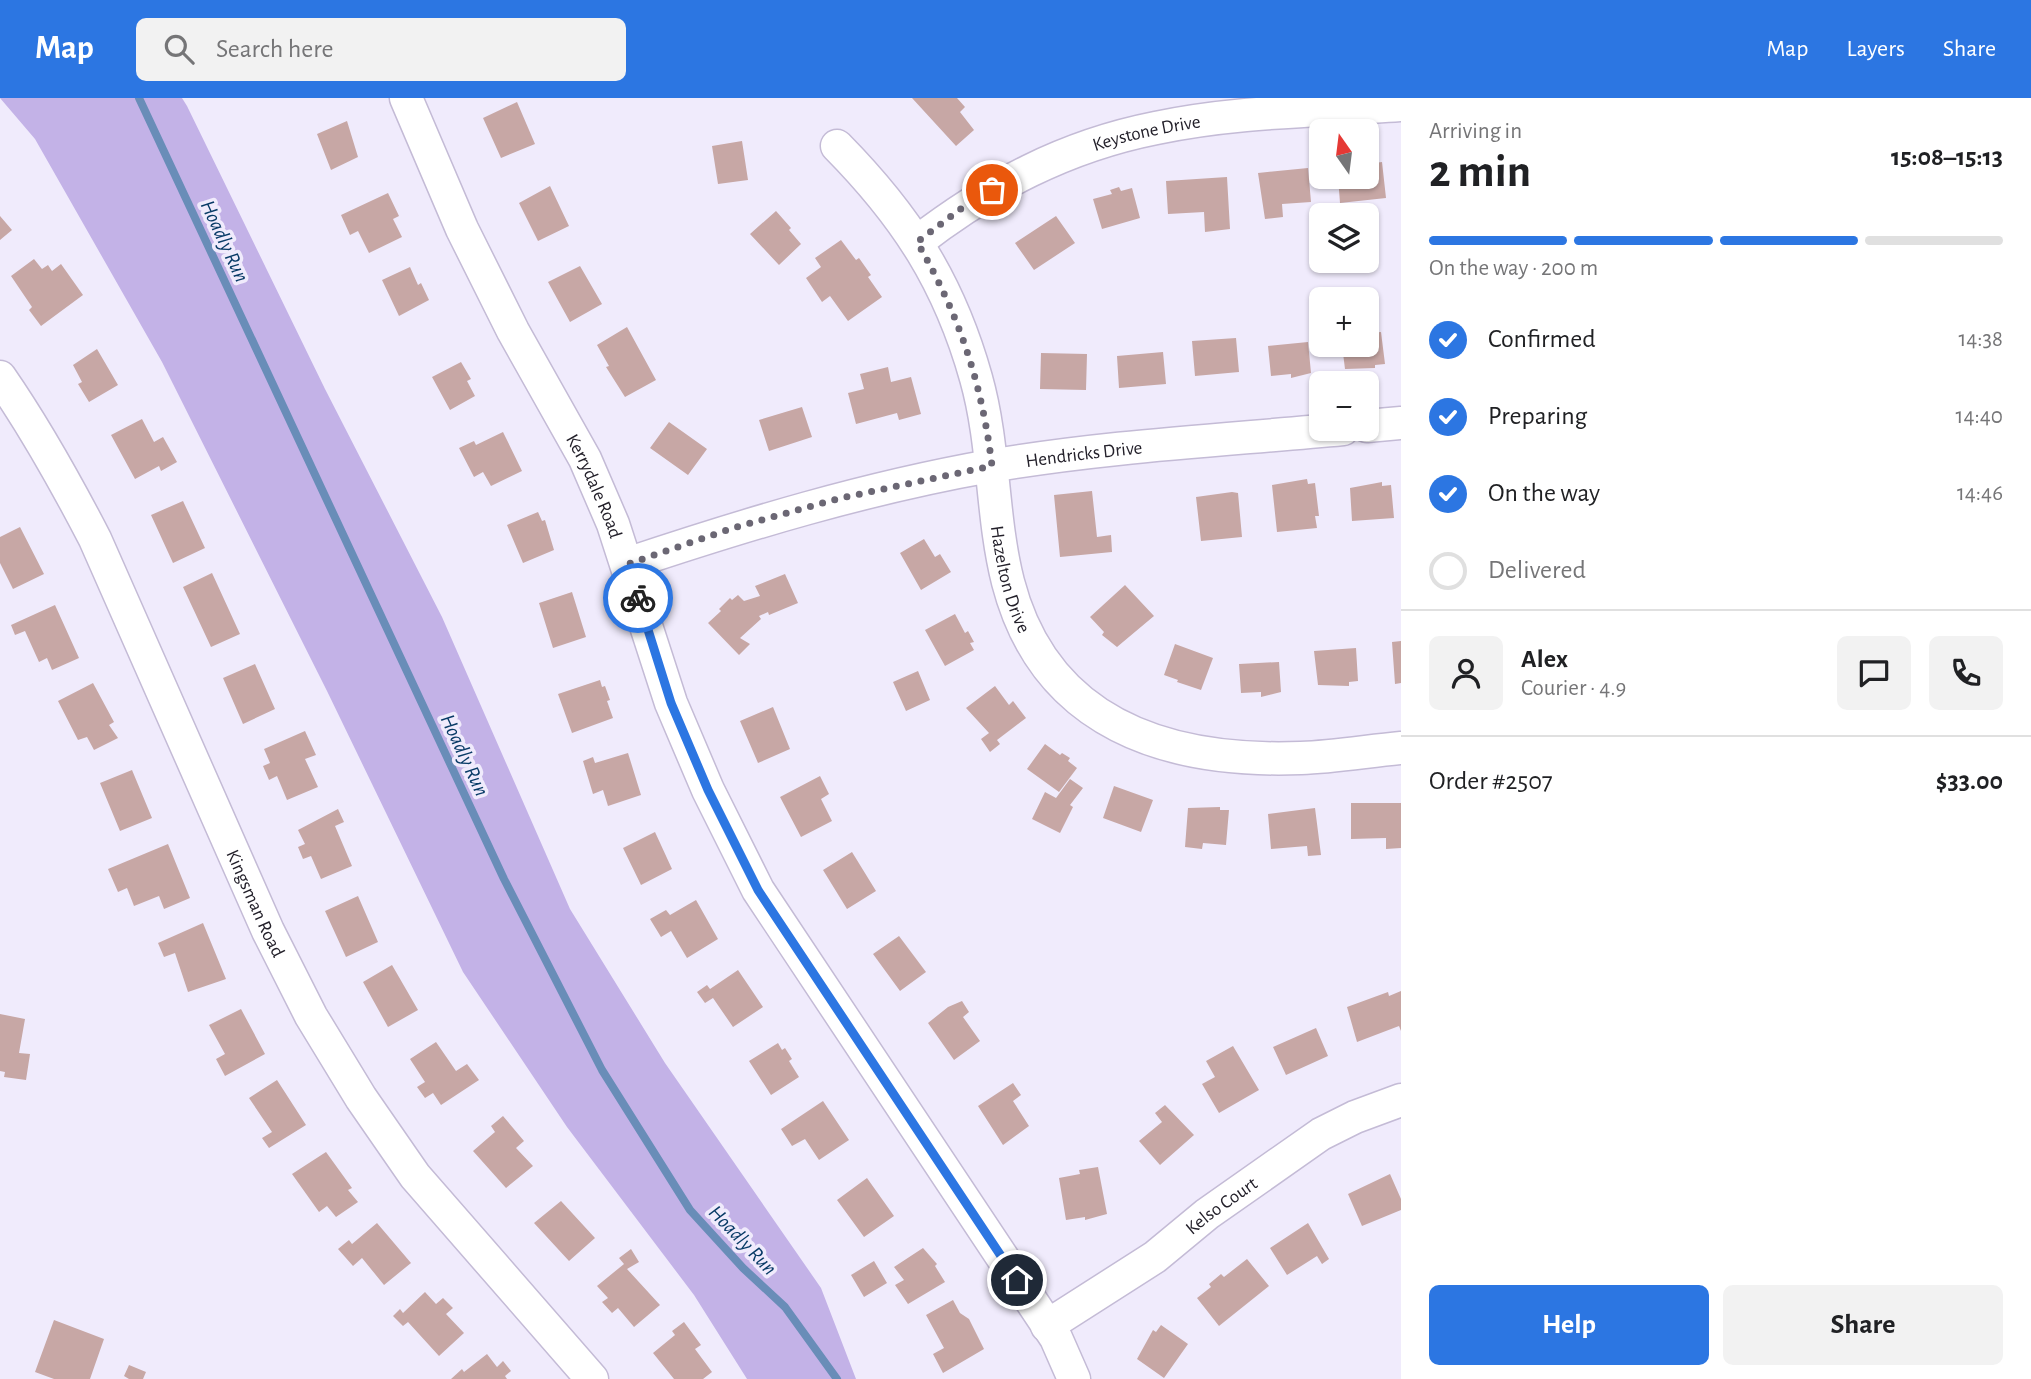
<!DOCTYPE html>
<html lang="en">
<head>
<meta charset="utf-8">
<style>
  :root { --surface:#fff; --page:#f2f2f2; --text:#202124; --muted:#757577; --line:#e0e0e0; --accent:#2c76e2 }
  body { margin:0; font-family:"Alegreya Sans",sans-serif; background:var(--page); color:var(--text); height:100vh; display:flex; flex-direction:column; font-size:26px; white-space:nowrap }
  * { box-sizing:border-box; margin:0 }
  p { font-size:23px; color:var(--muted) }
  .icon { flex:none; width:38px; height:38px; fill:none; stroke:currentColor; stroke-width:2; stroke-linecap:round; stroke-linejoin:round }
  .map { position:relative; flex:1; overflow:hidden }
  .drawer { display:flex; flex-direction:column; background:var(--surface); width:630px }
  .drawer>* { flex:none }
  .needle { width:46px; rotate:346deg }
  .buttons { position:absolute; left:1309px; top:21px; display:grid; gap:14px }
  .buttons a { display:grid; place-items:center; width:70px; height:70px; border-radius:10px; background:var(--surface); box-shadow:0 2px 5px #0004; font-size:35px }
  .pin { position:absolute; display:grid; place-items:center; width:60px; height:60px; color:#fff; margin:-30px; border:4px solid #fff; border-radius:50%; box-shadow:0 2px 7px #0007 }
  .courier { position:absolute; display:grid; place-items:center; width:70px; height:70px; margin:-35px; border:5px solid #2c76e2; border-radius:50%; background:#fff; color:#222; box-shadow:0 2px 9px #0007 }
  .overview em { font-style:normal; font-weight:600 }
  .overview div { display:flex; flex-direction:column-reverse }
  .overview { display:flex; align-items:center; justify-content:space-between; height:119px; padding:0 28px }
  h1 { font-size:46px; font-weight:600; line-height:52px }
  .bar { display:grid; grid-template-columns:repeat(4,1fr); gap:10px 7px; align-content:center; height:84px; padding:0 28px }
  .bar i { height:9px; border-radius:5px; background:var(--line) }
  .bar .selected { background:var(--accent) }
  .bar p { grid-column:span 4 }
  .line { display:flex; align-items:center; gap:18px; padding:0 28px; border-top:2px solid var(--line) }
  .line div { flex:1 }
  .round { display:grid; place-items:center; flex:none; width:74px; height:74px; border-radius:10px; background:var(--page) }
  ol { padding:0 28px; list-style:none }
  li { display:flex; align-items:center; gap:21px; height:77px }
  li p { margin-inline-start:auto }
  li .icon { padding:7px; border-radius:50%; background:var(--accent); color:#fff; stroke-width:4 }
  li:last-child { color:var(--muted) }
  li i { width:38px; height:38px; border:4px solid var(--line); border-radius:50% }
  .button { display:flex; gap:14px; margin-top:auto; padding:14px 28px }
  .button a { flex:1; height:80px; border-radius:10px; background:var(--accent); color:#fff; font-size:28px; font-weight:600; line-height:80px; text-align:center }
  .button a+a { background:var(--page); color:var(--text) }
  header { display:flex; align-items:center; gap:42px; box-sizing:border-box; height:98px; padding:0 35px; background:var(--accent); color:#fff }
  header strong { font-size:33px }
  nav { display:flex; gap:38px; margin-inline-start:auto; font-size:24px }
  .search { width:490px; height:63px; background:var(--page); display:flex; align-items:center; gap:18px; box-sizing:border-box; padding:0 24px; border-radius:10px; color:var(--muted); font-size:26px }
  main { display:flex; flex:1; min-height:0 }
  .map>svg:first-child { display:block }
</style>
</head>
<body>
<header>
<strong>Map</strong>
<div class="search"><svg class="icon" aria-label="search" viewBox="0 0 24 24"><circle cx="10" cy="10" r="6"/><path d="M15 15l6 6"/></svg>Search here</div>
<nav><a>Map</a><a>Layers</a><a>Share</a></nav>
</header>
<main>
<div class="map">
<svg width="1401" height="1281" viewBox="0 0 1401 1281">
  <rect width="100%" height="100%" fill="#f0ebfc"/>
  <path fill="#c3b2e7" d="M 0,0 L 182,0 L 187,8 L 325,291 L 442,519 L 570,811 L 665,965 L 821,1190 L 856,1281 L 747,1281 L 694,1197 L 567,1029 L 463,874 L 327,593 L 162,264 L 35,41 Z"/>
  <g fill="none" stroke-linecap="round" stroke-linejoin="round">
    <path stroke="#698db8" stroke-width="8" d="M 139,0 L 504,781 L 602,972 L 690,1112 L 743,1170 L 785,1209 L 837,1281"/>
  </g>
  <path fill="#c7a7a5" d="M 912,0 L 957,0 L 965,9 L 960,14 L 974,32 L 956,48 Z
    M 517,4 L 535,46 L 501,60 L 483,20 Z
    M 347,23 L 358,59 L 331,72 L 317,36 Z
    M 742,43 L 748,82 L 718,86 L 712,48 Z
    M 1382,64 L 1386,100 L 1340,105 L 1338,79 L 1367,79 L 1367,66 Z
    M 1308,70 L 1311,104 L 1282,106 L 1283,119 L 1265,121 L 1258,75 Z
    M 1227,79 L 1230,131 L 1205,134 L 1204,114 L 1168,116 L 1166,83 Z
    M 550,88 L 569,128 L 538,143 L 519,105 Z
    M 1119,89 L 1121,93 L 1132,90 L 1140,120 L 1102,131 L 1093,101 L 1112,96 L 1110,92 Z
    M 388,95 L 399,118 L 393,121 L 402,139 L 369,155 L 358,133 L 350,137 L 341,117 Z
    M 776,113 L 791,130 L 789,132 L 801,146 L 779,167 L 750,136 Z
    M 0,118 L 12,132 L 0,142 Z
    M 1056,118 L 1075,145 L 1034,172 L 1015,145 Z
    M 841,142 L 856,162 L 859,160 L 871,177 L 868,179 L 882,199 L 848,223 L 830,198 L 822,204 L 806,180 L 821,169 L 815,160 Z
    M 34,161 L 42,171 L 48,167 L 52,173 L 61,166 L 83,197 L 41,228 L 29,212 L 32,209 L 11,178 Z
    M 580,168 L 602,206 L 570,224 L 548,184 Z
    M 410,169 L 418,187 L 421,185 L 429,202 L 399,218 L 382,182 Z
    M 627,229 L 656,282 L 625,299 L 606,269 L 609,268 L 597,247 Z
    M 1381,234 L 1385,266 L 1375,267 L 1375,270 L 1345,271 L 1342,247 L 1367,247 L 1367,235 Z
    M 1236,240 L 1239,274 L 1195,278 L 1192,243 Z
    M 1308,244 L 1311,275 L 1291,280 L 1291,276 L 1271,278 L 1268,248 Z
    M 97,251 L 118,287 L 89,304 L 78,286 L 82,284 L 73,267 Z
    M 1163,254 L 1166,286 L 1119,290 L 1117,258 Z
    M 1041,255 L 1087,256 L 1086,292 L 1040,291 Z
    M 461,264 L 471,281 L 467,283 L 475,298 L 450,312 L 432,279 Z
    M 888,269 L 891,284 L 911,279 L 921,316 L 899,322 L 897,315 L 856,326 L 848,295 L 864,291 L 860,276 Z
    M 802,309 L 812,339 L 769,353 L 759,322 Z
    M 142,321 L 154,344 L 163,339 L 177,364 L 161,373 L 159,368 L 135,381 L 111,337 Z
    M 669,324 L 707,351 L 688,377 L 650,350 Z
    M 503,334 L 522,373 L 491,388 L 483,374 L 474,379 L 459,350 L 474,343 L 476,347 Z
    M 1307,381 L 1308,386 L 1315,385 L 1319,418 L 1315,418 L 1317,430 L 1277,434 L 1272,387 Z
    M 1382,384 L 1382,388 L 1391,387 L 1394,420 L 1352,423 L 1350,390 Z
    M 1092,393 L 1097,439 L 1111,437 L 1112,454 L 1060,459 L 1054,397 Z
    M 1232,394 L 1238,395 L 1242,439 L 1201,443 L 1196,399 Z
    M 183,403 L 205,450 L 173,465 L 151,417 Z
    M 538,414 L 542,423 L 545,422 L 554,452 L 523,465 L 507,427 Z
    M 20,429 L 44,476 L 13,491 L 0,465 L 0,439 Z
    M 924,441 L 935,459 L 940,456 L 951,474 L 921,492 L 900,455 Z
    M 212,475 L 240,536 L 211,549 L 183,489 Z
    M 785,476 L 798,505 L 769,517 L 768,514 L 759,518 L 761,521 L 740,540 L 750,546 L 739,557 L 708,525 L 721,513 L 719,511 L 730,500 L 732,502 L 738,497 L 744,503 L 760,498 L 755,488 Z
    M 1125,487 L 1154,518 L 1117,549 L 1102,537 L 1104,534 L 1090,519 Z
    M 572,494 L 586,539 L 553,550 L 539,505 Z
    M 55,507 L 79,560 L 52,572 L 47,560 L 39,564 L 25,533 L 15,537 L 11,527 Z
    M 955,516 L 965,535 L 968,533 L 974,544 L 970,545 L 974,552 L 945,568 L 925,532 Z
    M 1401,543 L 1401,585 L 1395,586 L 1392,544 Z
    M 1175,546 L 1213,560 L 1201,592 L 1177,584 L 1178,582 L 1164,577 Z
    M 1356,550 L 1358,583 L 1349,584 L 1349,588 L 1318,587 L 1314,553 Z
    M 1279,564 L 1281,594 L 1261,599 L 1261,594 L 1241,595 L 1239,566 Z
    M 255,566 L 275,611 L 243,626 L 223,580 Z
    M 918,573 L 930,602 L 906,613 L 893,584 Z
    M 600,582 L 602,589 L 605,588 L 610,602 L 607,603 L 613,620 L 572,635 L 558,596 Z
    M 93,585 L 114,624 L 109,627 L 118,640 L 94,652 L 87,639 L 78,642 L 58,603 Z
    M 995,588 L 1009,607 L 1013,603 L 1026,620 L 997,642 L 1000,646 L 990,654 L 981,641 L 989,635 L 966,610 Z
    M 773,609 L 790,651 L 758,665 L 740,623 Z
    M 305,633 L 316,657 L 305,661 L 318,689 L 287,702 L 277,678 L 269,682 L 263,668 L 270,665 L 264,651 Z
    M 1045,646 L 1060,657 L 1062,655 L 1070,660 L 1068,663 L 1077,670 L 1059,694 L 1027,671 Z
    M 628,655 L 641,697 L 608,708 L 603,692 L 593,696 L 583,663 L 593,659 L 595,665 Z
    M 132,672 L 152,720 L 120,733 L 100,685 Z
    M 820,678 L 829,696 L 821,701 L 832,723 L 801,739 L 780,699 Z
    M 1070,681 L 1083,690 L 1070,707 L 1073,709 L 1060,735 L 1032,721 L 1045,694 L 1056,700 Z
    M 1114,688 L 1153,702 L 1141,734 L 1103,720 Z
    M 1351,705 L 1401,705 L 1401,750 L 1386,751 L 1386,740 L 1351,741 Z
    M 1220,709 L 1220,712 L 1229,712 L 1226,747 L 1203,745 L 1202,751 L 1185,749 L 1188,710 Z
    M 1315,710 L 1321,757 L 1308,758 L 1307,748 L 1271,751 L 1268,716 Z
    M 338,711 L 344,724 L 335,728 L 352,768 L 321,781 L 311,758 L 303,761 L 298,749 L 305,746 L 298,732 Z
    M 655,734 L 672,771 L 641,787 L 623,750 Z
    M 168,746 L 190,800 L 164,811 L 159,798 L 134,808 L 127,790 L 118,794 L 108,771 Z
    M 852,754 L 876,793 L 847,811 L 823,772 Z
    M 358,798 L 378,844 L 346,859 L 325,813 Z
    M 696,802 L 718,841 L 687,860 L 671,833 L 661,839 L 650,821 L 666,812 L 670,817 Z
    M 203,825 L 226,881 L 188,894 L 175,855 L 164,859 L 158,845 Z
    M 899,838 L 926,874 L 900,893 L 873,856 Z
    M 392,867 L 418,912 L 388,929 L 363,884 Z
    M 738,872 L 763,909 L 733,929 L 713,900 L 705,905 L 697,894 L 707,887 L 710,891 Z
    M 1401,893 L 1401,933 L 1399,928 L 1357,944 L 1347,909 L 1388,894 L 1389,898 Z
    M 962,903 L 969,914 L 963,919 L 980,943 L 954,962 L 928,925 L 948,909 Z
    M 241,911 L 265,956 L 225,978 L 216,961 L 225,956 L 209,927 Z
    M 0,916 L 25,921 L 19,955 L 30,956 L 26,982 L 4,979 L 5,974 L 0,973 Z
    M 1316,930 L 1328,958 L 1286,977 L 1273,949 Z
    M 436,944 L 456,973 L 467,966 L 479,982 L 441,1007 L 433,995 L 425,1000 L 417,989 L 425,984 L 410,961 Z
    M 778,945 L 782,952 L 785,950 L 792,961 L 789,963 L 799,979 L 771,997 L 749,963 Z
    M 1233,948 L 1259,992 L 1219,1015 L 1202,986 L 1215,979 L 1206,963 Z
    M 277,982 L 306,1027 L 269,1050 L 262,1040 L 272,1034 L 249,1000 Z
    M 1013,985 L 1021,997 L 1013,1003 L 1029,1028 L 1003,1047 L 978,1008 Z
    M 823,1003 L 849,1042 L 819,1062 L 805,1041 L 792,1048 L 781,1031 Z
    M 1165,1007 L 1194,1037 L 1160,1067 L 1139,1043 L 1162,1024 L 1155,1015 Z
    M 503,1018 L 524,1043 L 516,1050 L 533,1068 L 506,1090 L 473,1053 L 495,1034 L 491,1028 Z
    M 326,1054 L 352,1090 L 348,1092 L 358,1104 L 336,1119 L 327,1108 L 319,1114 L 292,1076 Z
    M 1098,1069 L 1107,1116 L 1085,1122 L 1085,1119 L 1066,1122 L 1059,1080 L 1080,1076 L 1079,1072 Z
    M 1390,1076 L 1401,1101 L 1401,1112 L 1362,1128 L 1348,1096 Z
    M 867,1080 L 894,1118 L 864,1139 L 837,1102 Z
    M 561,1103 L 595,1140 L 569,1163 L 534,1125 Z
    M 377,1125 L 411,1165 L 384,1187 L 362,1160 L 353,1168 L 338,1151 L 349,1142 L 352,1146 Z
    M 1308,1125 L 1329,1161 L 1322,1166 L 1317,1158 L 1287,1177 L 1270,1150 Z
    M 923,1150 L 937,1166 L 935,1168 L 945,1184 L 908,1206 L 895,1187 L 904,1182 L 894,1169 Z
    M 631,1151 L 639,1164 L 627,1171 L 660,1207 L 634,1229 L 618,1210 L 612,1215 L 602,1204 L 608,1200 L 597,1188 L 624,1166 L 619,1160 Z
    M 1247,1161 L 1269,1188 L 1219,1228 L 1197,1200 L 1211,1189 L 1209,1186 L 1221,1176 L 1224,1179 Z
    M 874,1163 L 887,1185 L 864,1199 L 851,1177 Z
    M 425,1194 L 436,1206 L 443,1200 L 453,1210 L 446,1216 L 464,1235 L 439,1258 L 408,1224 L 403,1228 L 393,1218 L 400,1211 L 403,1215 Z
    M 953,1202 L 960,1215 L 969,1221 L 984,1251 L 943,1275 L 933,1256 L 944,1250 L 926,1217 Z
    M 54,1222 L 104,1241 L 90,1281 L 54,1281 L 35,1274 Z
    M 684,1224 L 701,1247 L 695,1251 L 712,1274 L 703,1281 L 674,1281 L 653,1255 L 675,1237 L 672,1233 Z
    M 1161,1227 L 1188,1246 L 1164,1280 L 1137,1261 L 1153,1232 L 1156,1234 Z
    M 487,1256 L 497,1269 L 503,1263 L 511,1273 L 505,1278 L 507,1281 L 451,1281 L 462,1271 L 464,1274 Z
    M 129,1267 L 146,1274 L 143,1281 L 129,1281 L 124,1278 Z"/>
  <g fill="none" stroke-linecap="round" stroke-linejoin="round">
    <g stroke="#c4bbd6" stroke-width="35">
      <g id="street">
        <path id="s1" d="M 406,0 L 462,131 L 513,233 L 585,361 L 613,426 L 671,605 L 708,692 L 758,792 L 1056,1240 L 1074,1281"/>
        <path id="s2" d="M 837,48 C 906,118 949,184 976,280 C 995,347 991,417 1008,484 C 1045,627 1168,665 1301,660 C 1334,659 1368,653 1401,650"/>
        <path id="s3" d="M 917,144 C 990,88 1065,48 1156,30 C 1236,13 1320,13 1401,7"/>
        <path id="s4" d="M 0,279 C 36,331 66,385 95,441 L 268,833 L 311,918 L 361,1000 L 415,1078 L 592,1281"/>
        <path d="M 1367,328 L 1401,325"/>
        <path id="s5" d="M 627,466 C 747,426 866,390 990,368 C 1107,348 1226,342 1343,331"/>
        <path id="s6" d="M 1047,1228 L 1155,1159 L 1207,1116 L 1321,1036 L 1355,1019 L 1401,1002"/>
      </g>
    </g>
    <use href="#street" stroke="#fff" stroke-width="32"/>
  </g>
  <g fill="none" stroke-linecap="round" stroke-linejoin="round">
    <path stroke="#6b6774" stroke-width="7" stroke-dasharray="0 12.6" d="M 638,500 L 628,466 L 733,430 L 841,400 L 992,368 C 982,285 959,216 917,144 L 962,110 L 992,92"/>
    <path stroke="#2c76e2" stroke-width="9" d="M 638,500 L 671,605 L 708,692 L 758,792 L 1017,1182"/>
  </g>
  <g text-anchor="middle" stroke-width="7" stroke-linejoin="round" paint-order="stroke">
    <g font-size="19" fill="#23202a" stroke="#f0ebfc">
      <text dy="7" stroke="none"><textPath href="#s3" startOffset="257">Keystone Drive</textPath></text>
      <text dy="7" stroke="none"><textPath href="#s5" startOffset="471">Hendricks Drive</textPath></text>
      <text dy="7" stroke="none"><textPath href="#s1" startOffset="432">Kerrydale Road</textPath></text>
      <text dy="7" stroke="none"><textPath href="#s2" startOffset="478">Hazelton Drive</textPath></text>
      <text dy="7" stroke="none"><textPath href="#s4" startOffset="586">Kingsman Road</textPath></text>
      <text dy="7" stroke="none"><textPath href="#s6" startOffset="212">Kelso Court</textPath></text>
    </g>
    <g font-size="21" font-style="italic" fill="#083a66" stroke="#f0ebfc">
      <text transform="translate(225 143) rotate(65)" y="7">Hoadly Run</text>
      <text transform="translate(465 657) rotate(65)" y="7">Hoadly Run</text>
      <text transform="translate(743 1142) rotate(46)" y="7">Hoadly Run</text>
    </g>
  </g>
</svg>
<div class="buttons">
<a><svg class="needle" viewBox="-14 -14 28 28"><path d="M0-13l5 13h-10z" fill="#e53935"/><path d="M0 13l5-13h-10z" fill="#757577"/></svg></a>
<a><svg class="icon" aria-label="layers" viewBox="0 0 24 24"><path d="M12 4l9 5-9 5-9-5zM3 14l9 5 9-5"/></svg></a>
<a>+</a>
<a>−</a>
</div>
<div class="pin" style="left:992px;top:92px;background:#ea580c"><svg class="icon" aria-label="bag" viewBox="0 0 24 24"><path d="M5 8h14l-1 12H6zM9 8a3 3 0 0 1 6 0"/></svg></div>
<div class="pin" style="left:1017px;top:1182px;background:#1f2937"><svg class="icon" aria-label="home" viewBox="0 0 24 24"><path d="M3 11l9-7 9 7M6 9v11h12V9"/></svg></div>
<div class="courier" style="left:638px;top:500px"><svg class="icon" aria-label="bike" viewBox="0 0 24 24"><circle cx="6" cy="16" r="4"/><circle cx="18" cy="16" r="4"/><path d="M6 16l4-8h5l3 8M10 8l3 8H6M13 5h3"/></svg></div>
</div>
<section class="drawer">
<div class="overview"><div><h1>2 min</h1><p>Arriving in</p></div><em>15:08–15:13</em></div>
<div class="bar"><i class="selected"></i><i class="selected"></i><i class="selected"></i><i></i><p>On the way · 200 m</p></div>
<ol>
<li><svg class="icon" aria-label="check" viewBox="0 0 24 24"><path d="M5 12l5 5 9-10"/></svg>Confirmed<p>14:38</p></li>
<li><svg class="icon" aria-label="check" viewBox="0 0 24 24"><path d="M5 12l5 5 9-10"/></svg>Preparing<p>14:40</p></li>
<li><svg class="icon" aria-label="check" viewBox="0 0 24 24"><path d="M5 12l5 5 9-10"/></svg>On the way<p>14:46</p></li>
<li><i></i>Delivered</li>
</ol>
<div class="line" style="height:126px"><a class="round"><svg class="icon" aria-label="person" viewBox="0 0 24 24"><circle cx="12" cy="8" r="4"/><path d="M4 21q1-7 8-7t8 7"/></svg></a><div><b>Alex</b><p>Courier · 4.9</p></div><a class="round"><svg class="icon" aria-label="chat" viewBox="0 0 24 24"><path d="M4 5h16v11H9l-5 4z"/></svg></a><a class="round"><svg class="icon" aria-label="phone" viewBox="0 0 24 24"><path d="M5 4h4l2 5-3 2q2 4 5 5l2-3 5 2v4C11 20 4 13 5 4z"/></svg></a></div>
<div class="line" style="height:91px"><div>Order #2507</div><b>$33.00</b></div>
<div class="button"><a>Help</a><a>Share</a></div>
</section>
</main>
</body>
</html>
